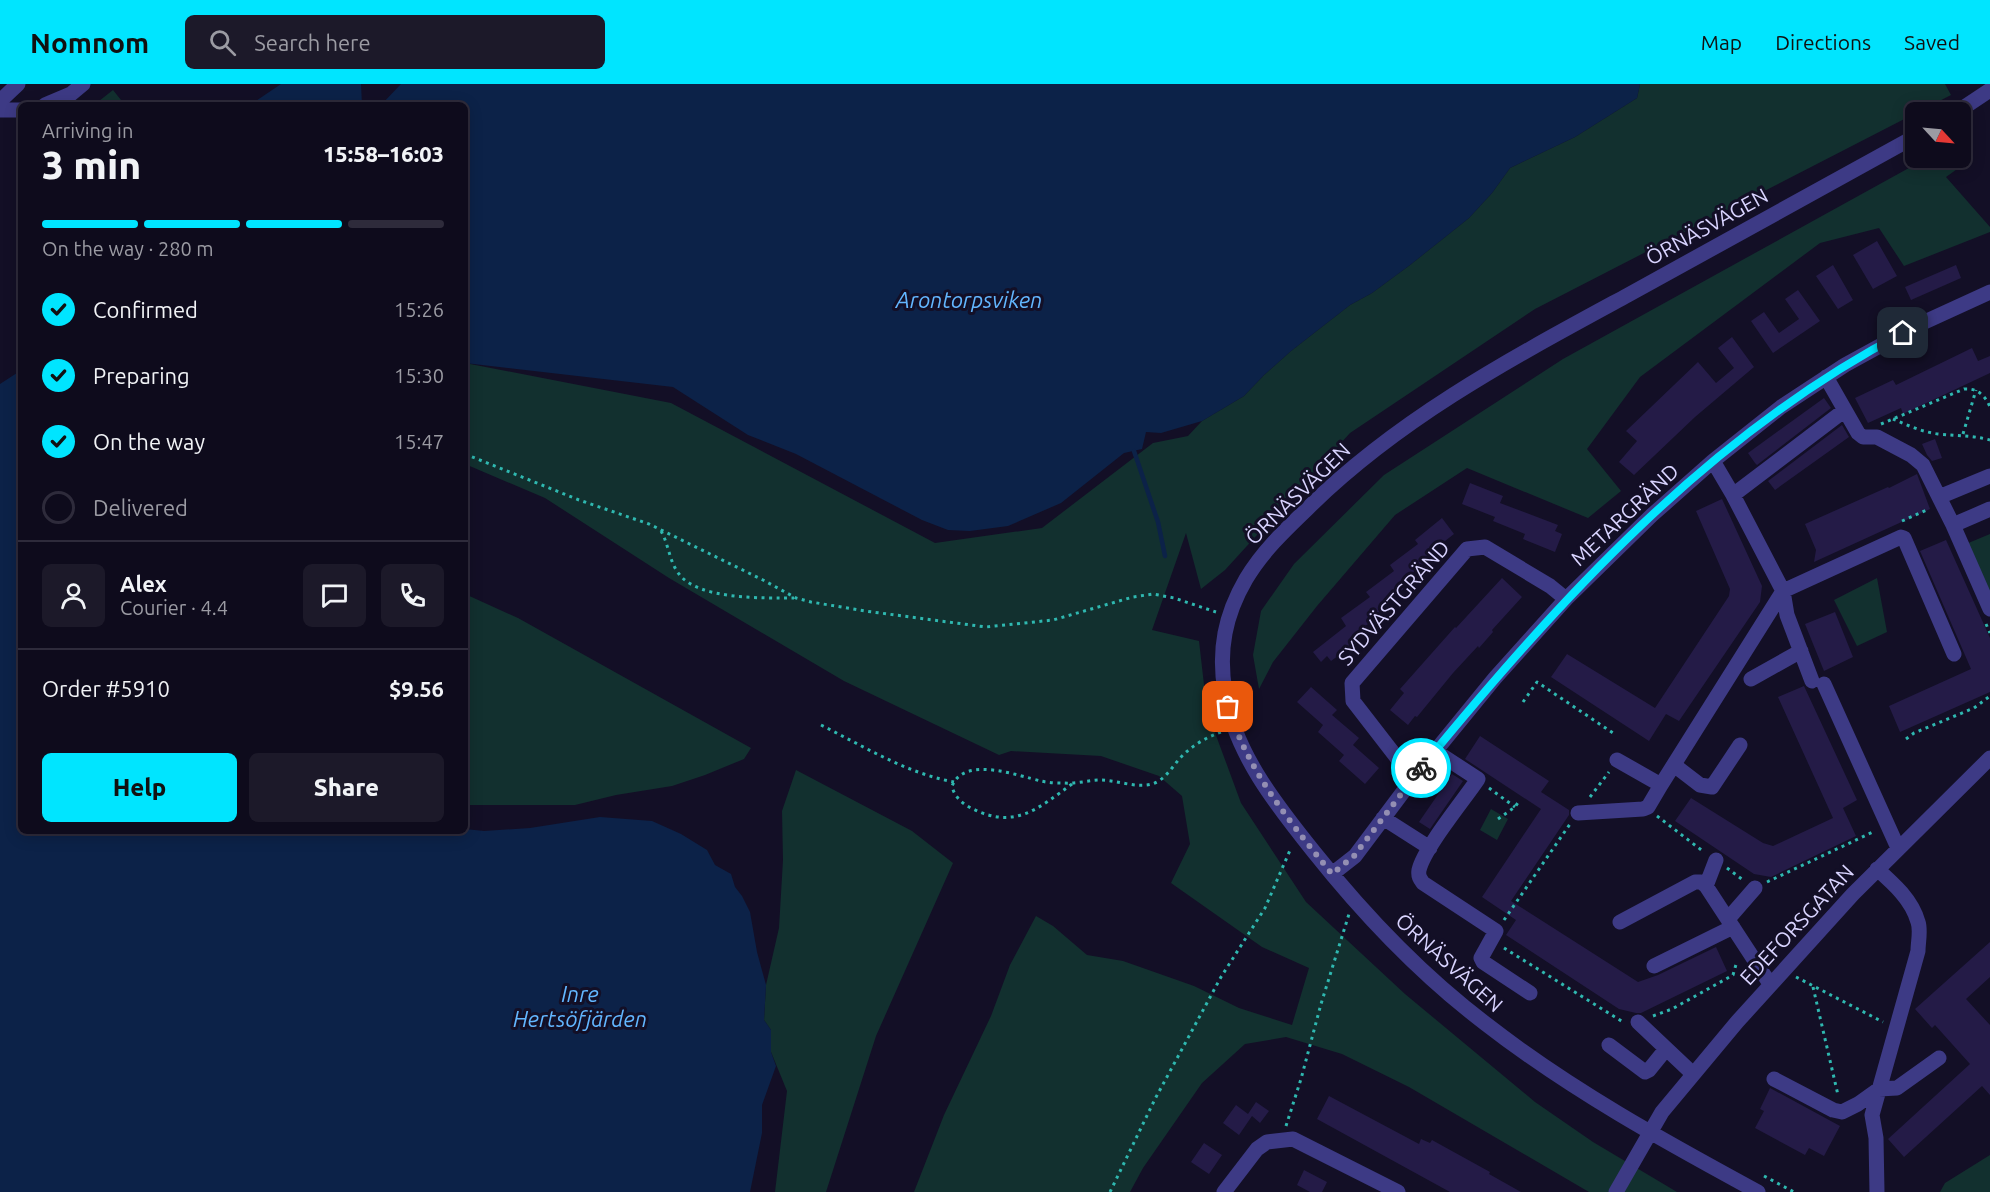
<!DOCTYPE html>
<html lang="en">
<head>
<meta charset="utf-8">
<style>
  :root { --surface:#0e0b1c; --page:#1c1929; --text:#f1f3f6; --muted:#9b9ba3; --line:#2e2b3b; --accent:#00e5ff }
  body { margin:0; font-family:Ubuntu,sans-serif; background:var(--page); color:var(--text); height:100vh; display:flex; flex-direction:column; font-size:22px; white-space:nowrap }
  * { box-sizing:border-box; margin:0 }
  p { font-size:20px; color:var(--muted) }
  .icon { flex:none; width:33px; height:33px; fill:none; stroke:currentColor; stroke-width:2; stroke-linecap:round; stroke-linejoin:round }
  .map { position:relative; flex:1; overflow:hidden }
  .sheet { position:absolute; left:18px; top:18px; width:450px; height:732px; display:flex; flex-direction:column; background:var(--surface); border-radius:9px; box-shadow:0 3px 15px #0003,0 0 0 2px var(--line) }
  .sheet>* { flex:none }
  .needle { width:39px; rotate:116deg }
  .tools { position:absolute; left:1905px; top:18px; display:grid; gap:12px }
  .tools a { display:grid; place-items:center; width:66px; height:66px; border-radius:9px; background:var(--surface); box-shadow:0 3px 15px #0003,0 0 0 2px var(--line); font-size:30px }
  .pin { position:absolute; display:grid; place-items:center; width:51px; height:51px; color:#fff; margin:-26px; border-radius:12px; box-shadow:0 3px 9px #0006 }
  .courier { position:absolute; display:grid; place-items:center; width:60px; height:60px; margin:-30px; border:4px solid #00e5ff; border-radius:50%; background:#fff; color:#222; box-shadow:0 2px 8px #0007 }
  .overview em { font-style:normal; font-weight:800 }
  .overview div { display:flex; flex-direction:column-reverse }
  .overview { display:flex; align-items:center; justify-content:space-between; height:102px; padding:0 24px }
  h1 { font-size:39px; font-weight:800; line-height:45px }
  .bar { display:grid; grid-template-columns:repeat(4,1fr); gap:9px 6px; align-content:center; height:72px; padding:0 24px }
  .bar i { height:8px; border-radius:4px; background:var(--line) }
  .bar .current { background:var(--accent) }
  .bar p { grid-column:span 4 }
  .line { display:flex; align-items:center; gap:15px; padding:0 24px; border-top:2px solid var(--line) }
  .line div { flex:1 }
  .round { display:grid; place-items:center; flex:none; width:63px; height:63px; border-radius:9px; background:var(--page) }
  ol { padding:0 24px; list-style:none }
  li { display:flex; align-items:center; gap:18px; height:66px }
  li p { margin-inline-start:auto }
  li .icon { padding:6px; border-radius:50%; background:var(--accent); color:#111; stroke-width:4 }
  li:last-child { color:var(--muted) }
  li i { width:33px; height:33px; border:3px solid var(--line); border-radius:50% }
  .button { display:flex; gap:12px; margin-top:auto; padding:12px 24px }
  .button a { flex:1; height:69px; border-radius:9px; background:var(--accent); color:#111; font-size:24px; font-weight:800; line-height:69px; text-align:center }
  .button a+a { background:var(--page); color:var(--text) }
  header { display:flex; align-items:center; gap:36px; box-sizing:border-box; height:84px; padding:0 30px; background:var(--accent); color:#111 }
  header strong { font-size:28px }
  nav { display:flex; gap:33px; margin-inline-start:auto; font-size:21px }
  .search { width:420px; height:54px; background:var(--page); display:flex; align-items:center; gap:15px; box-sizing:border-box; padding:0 21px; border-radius:9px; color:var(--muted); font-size:22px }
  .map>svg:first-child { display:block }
</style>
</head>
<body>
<header>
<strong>Nomnom</strong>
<div class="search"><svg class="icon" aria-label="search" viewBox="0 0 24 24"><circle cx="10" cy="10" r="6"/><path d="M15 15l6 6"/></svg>Search here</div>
<nav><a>Map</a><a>Directions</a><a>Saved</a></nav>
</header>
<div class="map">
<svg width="1990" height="1108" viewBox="0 0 1990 1108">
  <rect width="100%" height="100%" fill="#130f26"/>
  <path fill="#12302f" d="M 1640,0 L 1945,0 L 1951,11 L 1535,225 L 1350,349 L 1225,486 L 1201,505 L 1186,449 L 1152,546 L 1199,557 L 1207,627 L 1241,719 L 1306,818 L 1405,910 L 1535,1018 L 1593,1058 L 1677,1108 L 1589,1108 L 1409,1003 L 1342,970 L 1286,953 L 1245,960 L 1202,999 L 1143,1084 L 1130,1108 L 914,1108 L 944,1031 L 991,932 L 1010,881 L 1036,832 L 1053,842 L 1087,871 L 1123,877 L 1194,902 L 1239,924 L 1292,941 L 1309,884 L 1262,863 L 1171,799 L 1190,760 L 1182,712 L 1159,692 L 1101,672 L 1011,667 L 999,671 L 844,597 L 669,494 L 545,414 L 465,380 L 465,279 L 671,319 L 935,459 L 1042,444 L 1153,359 L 1188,352 L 1202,337 L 1244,312 L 1264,291 L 1291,267 L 1350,221 L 1372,209 L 1410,181 L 1469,134 L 1492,109 L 1510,84 L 1575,53 L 1637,14 Z
    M 113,6 L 125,21 L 94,21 Z
    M 1961,65 L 1967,78 L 1946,93 L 1990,143 L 1990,148 L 1904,182 L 1879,144 L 1820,159 L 1640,293 L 1587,365 L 1621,407 L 1588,434 L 1467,384 L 1395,431 L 1317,522 L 1273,578 L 1259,605 L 1253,571 L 1261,527 L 1294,480 L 1384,391 L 1563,275 L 1927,74 L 1960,74 Z
    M 1990,450 L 1990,509 L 1966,460 Z
    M 1877,494 L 1887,548 L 1857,562 L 1834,516 Z
    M 465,510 L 518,534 L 751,664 L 744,675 L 705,691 L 672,702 L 616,711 L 575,721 L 465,721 Z
    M 796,686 L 912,747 L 953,779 L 876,952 L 826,1108 L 775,1108 L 787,1007 L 771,968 L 771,946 L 764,936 L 766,901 L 779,844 L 783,776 L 782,727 Z
    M 1491,725 L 1508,735 L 1497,756 L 1480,746 Z
    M 1990,1071 L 1990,1108 L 1940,1108 L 1945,1099 Z"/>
  <path fill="#0c2248" d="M 281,0 L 361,0 L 362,21 L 250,21 Z
    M 401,0 L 1640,0 L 1637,14 L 1575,53 L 1510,84 L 1492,109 L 1469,134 L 1410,181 L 1372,209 L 1350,221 L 1291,267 L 1264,291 L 1244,312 L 1202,337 L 1161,349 L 1146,348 L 1142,365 L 1124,369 L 1061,419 L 1008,442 L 970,447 L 948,446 L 922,436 L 796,370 L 748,351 L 673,303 L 465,279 L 465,21 L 381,21 Z
    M 21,284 L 21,747 L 465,747 L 465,745 L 484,747 L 530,744 L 600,733 L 652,737 L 681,750 L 707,766 L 715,781 L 731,790 L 735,803 L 742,812 L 750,828 L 757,868 L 766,901 L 764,936 L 771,946 L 771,968 L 776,982 L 762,1021 L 762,1049 L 750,1108 L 0,1108 L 0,300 L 20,287 Z"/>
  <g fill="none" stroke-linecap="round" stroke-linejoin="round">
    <path stroke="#0c2248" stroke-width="4.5" d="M 1134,367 L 1158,438 L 1165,472"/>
  </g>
  <path fill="#241b47" d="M 1877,157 L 1897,192 L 1873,205 L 1853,171 Z
    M 1833,181 L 1853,216 L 1838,225 L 1816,192 Z
    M 1956,181 L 1961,194 L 1911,216 L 1905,203 Z
    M 1798,206 L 1820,237 L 1773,269 L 1751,237 L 1764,228 L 1779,249 L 1799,235 L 1785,215 Z
    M 1732,253 L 1754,283 L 1695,333 L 1634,391 L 1619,378 L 1637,357 L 1626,347 L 1698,278 L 1716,299 L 1734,284 L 1718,264 Z
    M 1972,264 L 1978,277 L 1990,272 L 1990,289 L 1903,330 L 1901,324 L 1868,339 L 1855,314 L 1893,296 L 1896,301 Z
    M 1824,314 L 1831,324 L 1757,381 L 1755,379 L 1748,369 Z
    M 1842,341 L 1849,353 L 1775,406 L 1768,397 Z
    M 1935,355 L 1942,374 L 1932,377 L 1927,371 L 1922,360 Z
    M 1917,390 L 1930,425 L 1814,478 L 1816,466 L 1805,440 L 1888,403 L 1889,404 Z
    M 1470,399 L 1503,412 L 1500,419 L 1558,441 L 1555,447 L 1562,450 L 1555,468 L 1523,455 L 1525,450 L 1493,437 L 1495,433 L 1462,420 Z
    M 1722,415 L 1762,502 L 1760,518 L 1679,637 L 1666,630 L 1649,657 L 1551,593 L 1567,570 L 1655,624 L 1729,512 L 1730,505 L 1696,427 Z
    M 1442,434 L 1454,450 L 1427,471 L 1430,475 L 1402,497 L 1406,503 L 1378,524 L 1382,530 L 1353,551 L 1358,557 L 1331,577 L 1327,572 L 1321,578 L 1313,568 L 1346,542 L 1341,534 L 1370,513 L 1366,508 L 1394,487 L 1390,481 L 1418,460 L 1415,456 Z
    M 1946,456 L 1990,554 L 1990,608 L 1900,648 L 1889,622 L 1971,585 L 1920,467 Z
    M 1502,494 L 1522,513 L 1492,546 L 1493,548 L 1479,564 L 1478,562 L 1453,589 L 1417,633 L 1415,632 L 1408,641 L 1390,626 L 1404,609 L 1400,605 L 1455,543 L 1456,544 Z
    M 1835,528 L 1853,573 L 1824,587 L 1805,540 Z
    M 1804,602 L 1857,716 L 1843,724 L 1856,752 L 1771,793 L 1754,790 L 1675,737 L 1691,714 L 1763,759 L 1773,762 L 1833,734 L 1778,613 Z
    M 1311,603 L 1337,626 L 1332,631 L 1359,654 L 1353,661 L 1379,684 L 1365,700 L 1339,677 L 1344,671 L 1318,648 L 1323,641 L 1297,618 Z
    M 1480,652 L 1549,697 L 1541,708 L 1569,726 L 1569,731 L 1511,817 L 1638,898 L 1658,891 L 1716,863 L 1727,887 L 1641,929 L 1636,929 L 1619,925 L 1506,851 L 1516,836 L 1482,813 L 1541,725 L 1465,675 Z
    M 1452,690 L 1463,697 L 1430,745 L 1419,738 Z
    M 1990,858 L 1990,893 L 1966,915 L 1990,941 L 1990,1011 L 1982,1002 L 1904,1073 L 1888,1055 L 1970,980 L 1935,941 L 1932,944 L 1915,925 Z
    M 1770,1004 L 1840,1042 L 1824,1072 L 1809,1064 L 1805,1071 L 1755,1044 L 1764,1027 L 1760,1025 Z
    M 1329,1012 L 1419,1060 L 1421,1055 L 1430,1059 L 1432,1056 L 1490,1088 L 1489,1090 L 1521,1108 L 1450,1108 L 1317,1035 Z
    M 1256,1018 L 1269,1027 L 1260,1039 L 1252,1032 L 1239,1051 L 1223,1039 L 1236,1021 L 1248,1030 Z
    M 1204,1059 L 1222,1071 L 1209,1090 L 1191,1078 Z
    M 1304,1086 L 1327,1098 L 1322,1108 L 1310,1108 L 1297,1101 Z"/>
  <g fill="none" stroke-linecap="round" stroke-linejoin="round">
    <path stroke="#2fb8b0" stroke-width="3" stroke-dasharray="3 4.5" stroke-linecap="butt" d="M 1893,335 C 1907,341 1922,348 1938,350 C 1957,352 1971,351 1990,356
      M 1881,340 L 1964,305 C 1977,304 1985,311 1990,323
      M 1963,350 L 1976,306
      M 465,370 L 579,416 L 649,440 L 763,496 L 796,514 L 811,518 L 865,527 L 986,543 L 1053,536 L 1133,513 L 1153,510 L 1174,514 L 1216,528
      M 1902,437 L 1929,425
      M 661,447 C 669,461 669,477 679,490 C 698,516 764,514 794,514
      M 1986,540 L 1990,549
      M 1523,618 L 1537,598 L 1613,649
      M 821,641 C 865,663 906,689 954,698
      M 1906,655 L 1914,649 L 1974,624 L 1990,612
      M 1072,700 C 1039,724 1015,746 973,725 C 964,721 954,713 952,702 C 965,671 1018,692 1041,697 C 1049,699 1057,699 1064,699 C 1077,700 1089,696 1101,696 C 1119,696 1144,708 1160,696 C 1169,690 1175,679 1182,672 C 1193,661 1207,653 1221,648
      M 1489,704 L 1515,723
      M 1590,713 L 1609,688
      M 1657,732 L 1704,768
      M 1498,735 L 1515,723 L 1519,717
      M 1727,784 L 1743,796
      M 1767,798 L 1875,747
      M 1504,836 L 1570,740
      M 1504,864 L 1623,938
      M 1796,893 L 1883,938
      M 1813,903 L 1838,1011
      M 1653,932 L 1672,925 L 1733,891 L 1737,877
      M 1286,1042 L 1301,995 L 1321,920 L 1349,830
      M 1764,1092 L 1794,1108
      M 1110,1108 L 1155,1015 L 1221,893 L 1265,824 L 1291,764"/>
    <path stroke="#3d3a85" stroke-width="15" d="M 0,17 L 18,0
      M 45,21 L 71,10 L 83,0
      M 0,26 L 21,26
      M 1957,28 L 1990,6
      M 1826,293 L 1858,349 L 1863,353 L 1877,353 L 1911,371 L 1923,381 L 1953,441 L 1990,525
      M 1733,411 L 1845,326
      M 1939,413 L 1990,392
      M 1953,441 L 1990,425
      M 1751,595 L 1801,567
      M 1812,597 L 1787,531 L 1783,507 L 1901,453 L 1904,454 L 1954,570
      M 1824,600 L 1898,764
      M 1435,667 L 1478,695 C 1464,716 1424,764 1419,786 C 1418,792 1420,795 1423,799 L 1496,847 L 1481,874 L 1483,878 L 1530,909
      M 1617,676 L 1661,701 L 1783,507 L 1733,411 L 1713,377
      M 1674,681 L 1700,701 L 1712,703 L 1740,661
      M 1415,692 L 1401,679 L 1353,617 L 1352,599 L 1467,465 L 1485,463 L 1550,502 L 1566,515
      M 1578,729 L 1643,725 L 1648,723 L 1661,701
      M 1383,734 L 1430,764
      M 1332,790 L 1355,772 L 1415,692 L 1495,594 L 1566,515 L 1652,431 L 1713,377 L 1781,323 L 1845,281 L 1918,241 L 1990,208
      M 1706,802 L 1716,776
      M 1728,835 L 1755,804
      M 1620,838 L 1695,798 L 1701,798 L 1706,802 L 1770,900
      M 1654,882 L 1733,843
      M 1638,938 L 1692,989
      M 1609,961 L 1645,988 L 1649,986 L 1666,965
      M 1774,995 L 1833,1026 L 1842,1028 L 1858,1020 L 1879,1005 L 1897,1004 L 1939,974
      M 1224,1108 L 1257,1065 L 1267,1058 L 1293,1055 L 1398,1108
      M 1616,1108 L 1662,1028 L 1737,938 L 1853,810 L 1990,674
      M 1758,1108 C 1664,1057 1571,1006 1486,940 C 1420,890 1365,832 1314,768 C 1277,722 1234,668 1225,608 C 1218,566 1225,531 1246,495 C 1262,468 1285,446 1307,425 C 1400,333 1514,273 1628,211 C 1724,158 1820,105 1916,52
      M 1877,1108 L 1876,1054 L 1872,1031 L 1918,867 C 1918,858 1921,846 1918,838 C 1912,816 1894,800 1877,785"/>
  </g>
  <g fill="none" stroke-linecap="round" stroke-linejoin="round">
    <path stroke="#948fb3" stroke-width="6" stroke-dasharray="0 10.8" d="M 1228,623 C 1248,688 1291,739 1332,790 L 1354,772 L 1421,684"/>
    <path stroke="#00e5ff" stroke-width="8" d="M 1421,684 C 1559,516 1708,351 1903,249"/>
  </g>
  <g text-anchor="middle" stroke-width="6" stroke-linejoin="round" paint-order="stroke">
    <g font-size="21" fill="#d9d4ff" stroke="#130f26">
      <text transform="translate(1707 143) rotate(-29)" y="7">ÖRNÄSVÄGEN</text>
      <text transform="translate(1298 410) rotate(-44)" y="7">ÖRNÄSVÄGEN</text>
      <text transform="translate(1625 431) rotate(-43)" y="7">METARGRÄND</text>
      <text transform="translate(1394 519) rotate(-49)" y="7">SYDVÄSTGRÄND</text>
      <text transform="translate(1797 841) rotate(-47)" y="7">EDEFORSGATAN</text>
      <text transform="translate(1449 879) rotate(42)" y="7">ÖRNÄSVÄGEN</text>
    </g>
    <g font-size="22" font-style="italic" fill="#62b6ff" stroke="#130f26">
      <text x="969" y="224">Arontorpsviken</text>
      <text x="580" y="918">Inre<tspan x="580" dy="25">Hertsöfjärden</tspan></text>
    </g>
  </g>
</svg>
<div class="tools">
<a><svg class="needle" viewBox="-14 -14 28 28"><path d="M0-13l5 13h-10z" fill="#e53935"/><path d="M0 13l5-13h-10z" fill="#9b9ba3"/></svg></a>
</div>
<div class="pin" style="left:1228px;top:623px;background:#ea580c"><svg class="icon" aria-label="bag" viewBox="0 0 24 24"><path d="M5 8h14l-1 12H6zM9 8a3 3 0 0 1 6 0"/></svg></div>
<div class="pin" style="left:1903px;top:249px;background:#1f2937"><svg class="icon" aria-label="home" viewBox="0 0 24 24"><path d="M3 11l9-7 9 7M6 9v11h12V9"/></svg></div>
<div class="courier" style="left:1421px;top:684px"><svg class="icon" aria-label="bike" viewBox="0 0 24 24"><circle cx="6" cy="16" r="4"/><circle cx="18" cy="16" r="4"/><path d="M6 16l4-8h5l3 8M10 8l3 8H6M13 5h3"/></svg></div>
<section class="sheet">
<div class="overview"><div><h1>3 min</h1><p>Arriving in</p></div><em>15:58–16:03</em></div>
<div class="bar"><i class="current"></i><i class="current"></i><i class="current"></i><i></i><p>On the way · 280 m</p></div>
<ol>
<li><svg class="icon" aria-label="check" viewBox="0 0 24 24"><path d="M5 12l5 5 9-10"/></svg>Confirmed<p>15:26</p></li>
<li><svg class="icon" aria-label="check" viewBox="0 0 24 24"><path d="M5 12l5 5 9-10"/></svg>Preparing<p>15:30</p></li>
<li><svg class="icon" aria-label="check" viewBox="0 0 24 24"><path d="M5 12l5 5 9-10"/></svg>On the way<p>15:47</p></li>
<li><i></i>Delivered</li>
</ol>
<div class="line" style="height:108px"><a class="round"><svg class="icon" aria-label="person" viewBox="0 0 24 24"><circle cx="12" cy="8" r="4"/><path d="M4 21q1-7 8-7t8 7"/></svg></a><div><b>Alex</b><p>Courier · 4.4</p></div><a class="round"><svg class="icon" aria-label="chat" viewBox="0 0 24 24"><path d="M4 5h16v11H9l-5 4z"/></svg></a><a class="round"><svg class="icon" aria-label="phone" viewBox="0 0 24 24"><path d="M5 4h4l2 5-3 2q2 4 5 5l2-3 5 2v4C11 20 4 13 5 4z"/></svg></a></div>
<div class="line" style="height:78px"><div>Order #5910</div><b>$9.56</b></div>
<div class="button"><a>Help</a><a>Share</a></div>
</section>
</div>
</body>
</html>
